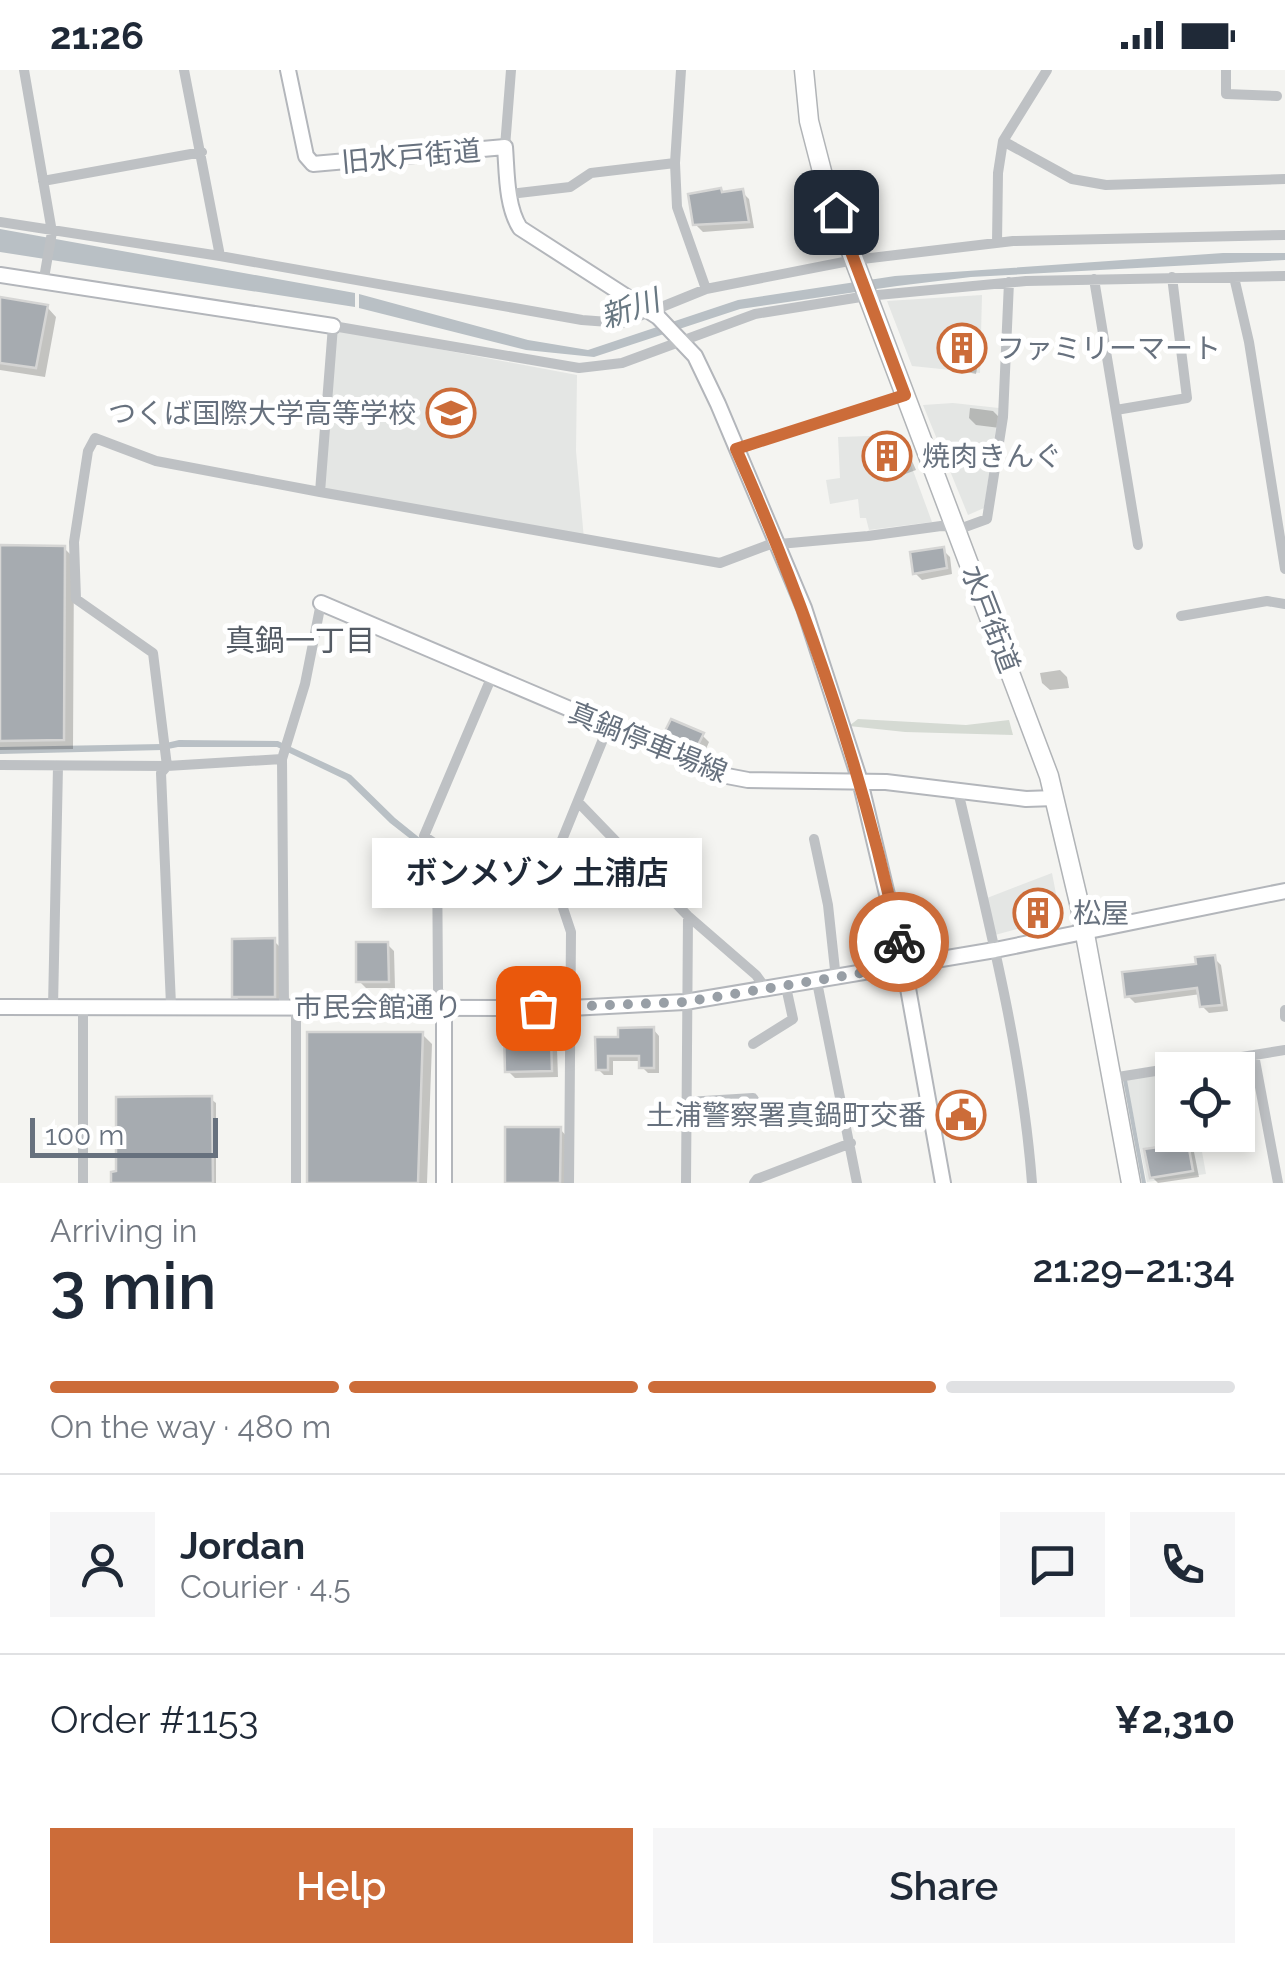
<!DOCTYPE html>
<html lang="en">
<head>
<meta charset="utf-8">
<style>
  :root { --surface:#fff; --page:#f6f6f7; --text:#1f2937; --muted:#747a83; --line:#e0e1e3; --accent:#cc6c39 }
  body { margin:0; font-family:Raleway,"Noto Sans JP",sans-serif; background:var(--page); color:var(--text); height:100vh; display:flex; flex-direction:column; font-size:38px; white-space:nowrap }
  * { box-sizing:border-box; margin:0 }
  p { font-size:32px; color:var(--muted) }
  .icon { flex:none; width:55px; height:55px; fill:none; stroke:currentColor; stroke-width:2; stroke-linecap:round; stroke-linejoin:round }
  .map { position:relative; height:1113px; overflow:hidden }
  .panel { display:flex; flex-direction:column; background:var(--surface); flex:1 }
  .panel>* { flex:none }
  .fabs { position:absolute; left:1155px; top:982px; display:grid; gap:20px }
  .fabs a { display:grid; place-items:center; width:100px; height:100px; border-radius:0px; background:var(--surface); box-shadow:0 5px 15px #0003; font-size:50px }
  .scale { position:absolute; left:30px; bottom:25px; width:188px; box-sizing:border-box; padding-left:10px; border:5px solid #67717e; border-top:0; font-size:28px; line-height:35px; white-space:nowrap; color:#67717e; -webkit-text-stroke:8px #fff; paint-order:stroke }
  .pin { position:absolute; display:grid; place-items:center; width:85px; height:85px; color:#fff; margin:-42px; border-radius:20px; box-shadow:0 5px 15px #0006 }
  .courier { position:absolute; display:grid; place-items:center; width:100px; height:100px; margin:-50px; border:8px solid #cc6c39; border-radius:50%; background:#fff; color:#222; box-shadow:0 2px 12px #0007 }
  .bubble { position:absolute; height:70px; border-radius:0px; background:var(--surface); box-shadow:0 5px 15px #0003; font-size:32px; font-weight:600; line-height:70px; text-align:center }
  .overview em { font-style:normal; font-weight:600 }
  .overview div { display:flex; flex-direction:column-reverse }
  .overview { display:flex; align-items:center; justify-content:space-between; height:170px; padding:0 50px }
  h1 { font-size:65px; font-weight:600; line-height:75px }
  .bar { display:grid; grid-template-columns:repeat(4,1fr); gap:15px 10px; align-content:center; height:120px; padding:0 50px }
  .bar i { height:12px; border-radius:8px; background:var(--line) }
  .bar .selected { background:var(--accent) }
  .bar p { grid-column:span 4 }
  .line { display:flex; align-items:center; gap:25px; padding:0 50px; border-top:2px solid var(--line) }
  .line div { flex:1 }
  .round { display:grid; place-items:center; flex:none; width:105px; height:105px; border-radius:0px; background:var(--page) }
  .action { display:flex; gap:20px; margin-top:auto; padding:20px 50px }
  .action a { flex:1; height:115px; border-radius:0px; background:var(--accent); color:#fff; font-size:40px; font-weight:600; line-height:115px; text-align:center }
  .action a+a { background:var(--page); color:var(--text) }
  .status { display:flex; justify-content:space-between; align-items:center; height:70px; padding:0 50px; background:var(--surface); direction:ltr }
  .status svg { height:28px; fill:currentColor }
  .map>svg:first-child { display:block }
</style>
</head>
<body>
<div class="status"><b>21:26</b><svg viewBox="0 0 49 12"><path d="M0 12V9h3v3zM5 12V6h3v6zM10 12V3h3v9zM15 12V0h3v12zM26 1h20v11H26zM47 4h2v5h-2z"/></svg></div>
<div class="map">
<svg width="1285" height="1113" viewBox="0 0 1285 1113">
  <rect width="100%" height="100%" fill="#f4f4f1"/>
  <path fill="#e4e6e4" d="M 982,225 L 980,303 L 912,296 L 887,231 Z
    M 332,259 L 577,305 L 576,381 L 584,469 L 320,422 Z
    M 953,333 L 999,338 L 984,438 L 968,445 L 923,335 Z
    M 900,365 L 932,452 L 869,460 L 866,448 L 860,448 L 858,429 L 830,434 L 826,410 L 840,408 L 838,367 Z
    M 1052,803 L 1057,829 L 1053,842 L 1042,852 L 995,865 L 987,828 Z
    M 1172,1002 L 1172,1065 L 1199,1065 L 1206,1104 L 1147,1112 L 1126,1010 Z"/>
  <path fill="#d5dad3" d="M 858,649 L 966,655 L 1009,650 L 1013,665 L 905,662 L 849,656 Z"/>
  <path fill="#b9c0c5" d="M 0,159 L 355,223 L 355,237 L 0,182 Z
    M 1223,183 L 1285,183 L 1285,190 L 971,207 L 897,216 L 740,239 L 594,287 L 526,280 L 359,238 L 359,224 L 528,270 L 588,280 L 738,230 L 895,206 Z
    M 179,670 L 278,671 L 351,705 L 395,748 L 421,769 L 417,774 L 390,753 L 346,710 L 277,677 L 178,677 L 163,680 L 0,684 L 0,677 L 162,674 Z"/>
  <path fill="#0003" d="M 742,122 L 749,129 L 754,158 L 703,162 L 696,155 L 723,124 Z
    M 0,229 L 47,237 L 56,247 L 45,307 L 0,300 Z
    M 975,264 L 982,271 L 976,304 L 958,300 L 951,293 Z
    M 970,338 L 993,341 L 1000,348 L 1000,358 L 976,355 L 969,348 Z
    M 900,370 L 906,377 L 916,400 L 884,412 L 877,406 Z
    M 0,477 L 64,478 L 74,488 L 73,679 L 0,680 Z
    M 943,480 L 950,487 L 952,504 L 922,510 L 915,503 Z
    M 1060,600 L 1067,607 L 1069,618 L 1050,620 L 1042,613 L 1040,603 Z
    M 702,665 L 709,672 L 703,686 L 672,673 L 665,666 Z
    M 1047,835 L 1058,852 L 1038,860 L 1026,842 Z
    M 274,871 L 283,880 L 284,936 L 245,935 L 235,926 Z
    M 387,874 L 394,881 L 395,918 L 366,918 L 359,911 Z
    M 1214,888 L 1221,895 L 1228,941 L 1209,943 L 1202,936 L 1201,924 L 1135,933 L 1128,926 Z
    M 653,959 L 659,966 L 659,1003 L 648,1003 L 642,997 L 642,991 L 613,991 L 613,1005 L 604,1005 L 598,999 L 620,970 Z
    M 540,962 L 557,978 L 558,1007 L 515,1008 L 508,1001 Z
    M 309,964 L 422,964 L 432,974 L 427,1113 L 309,1113 Z
    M 211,1029 L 216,1033 L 216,1113 L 113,1113 L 113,1104 Z
    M 968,1040 L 974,1053 L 960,1056 L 954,1043 Z
    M 508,1059 L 560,1059 L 569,1069 L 569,1113 L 507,1113 Z
    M 1187,1075 L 1194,1082 L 1199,1107 L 1158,1113 L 1152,1107 Z"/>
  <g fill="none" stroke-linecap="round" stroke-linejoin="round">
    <path stroke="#b9c0c5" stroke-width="4" d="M 415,769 L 432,779
      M 1125,1010 L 1144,1113"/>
  </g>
  <path fill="#a6abb0" stroke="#d5d5d4" stroke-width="2.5" d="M 721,118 L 722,122 L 743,119 L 749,152 L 693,155 L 688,124 Z
    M 0,227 L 48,235 L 36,298 L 0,293 Z
    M 955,257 L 976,262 L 969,298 L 949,294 Z
    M 900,367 L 910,393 L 875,407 L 864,379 Z
    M 0,475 L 65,476 L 64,670 L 0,671 Z
    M 944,477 L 947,498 L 913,504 L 910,482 Z
    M 671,649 L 704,663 L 695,681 L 662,667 Z
    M 275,868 L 275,927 L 232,927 L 232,869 Z
    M 356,872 L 388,872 L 389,912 L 356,912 Z
    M 1215,885 L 1222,935 L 1200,937 L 1197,918 L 1125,927 L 1122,902 L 1196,894 L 1195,887 Z
    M 654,957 L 654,998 L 639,998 L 639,986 L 608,986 L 608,1000 L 596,1000 L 595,967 L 618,967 L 618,958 Z
    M 541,959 L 541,969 L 551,968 L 552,1001 L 505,1002 L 504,960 Z
    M 307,962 L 423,962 L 418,1113 L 307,1113 Z
    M 212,1026 L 213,1113 L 111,1113 L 111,1102 L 116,1101 L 116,1027 Z
    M 505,1057 L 561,1057 L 560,1113 L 505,1113 Z
    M 1188,1073 L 1193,1101 L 1150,1108 L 1144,1079 Z"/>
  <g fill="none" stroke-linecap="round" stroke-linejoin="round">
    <g stroke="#b3b6bb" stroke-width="18">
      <path id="secondary" d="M 288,0 L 306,86 L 313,94 L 505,77 C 507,102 506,136 520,158 L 658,247 L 695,286 L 718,334 L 804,538 L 860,711 L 904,896 L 943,1113
        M 0,205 L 333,256
        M 321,533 L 727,706 L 748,710 L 886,712 L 1026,729 L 1055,728
        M 0,937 L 570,938 L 685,932 L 995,880 L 1285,821
        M 444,938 L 444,1113"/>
    </g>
    <g stroke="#b1b4b7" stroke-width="21">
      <path id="highway" d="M 804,0 L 809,51 L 825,113 L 1049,706 L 1080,837 L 1131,1113"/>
    </g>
    <path stroke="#bec1c4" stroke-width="10" d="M 24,0 L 52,162 L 43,214
      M 184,0 L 220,186
      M 1226,0 L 1226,24 L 1277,26
      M 1003,71 L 1072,109 L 1106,115 L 1285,109
      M 505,77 L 511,0
      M 675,93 L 677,137 L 706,219
      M 43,111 L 202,82
      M 510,124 L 570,117 L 591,103 L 675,93 L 681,0
      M 0,152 L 220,186 L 582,250 L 622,253 L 706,219 L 854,190 L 1013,171 L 1285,165
      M 997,173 L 998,103 L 1003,71 L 1047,0
      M 1234,207 L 1249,272 L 1285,499
      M 1094,209 L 1138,475
      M 1116,340 L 1187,328 L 1172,207
      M 736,379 L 905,325
      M 320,422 L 720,493 L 768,475 L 868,466 L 941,456 L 965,457 L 987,449 L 1003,347 L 1009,212
      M 1181,546 L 1267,531 L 1285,534
      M 0,695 L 167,696 L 282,689
      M 958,721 C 988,850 1022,981 1032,1113
      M 578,732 L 688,846 L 756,905 L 767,920
      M 814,769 L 828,835 L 836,909
      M 437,775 L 424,766 L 492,606
      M 817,912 L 857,1113
      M 171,935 L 161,703 L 167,696 L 153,583 L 76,529 L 74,472 L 88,381 L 95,368 L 156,391 L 320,422 L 333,256 L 579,298 L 622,293 L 755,244 L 867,226 L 1026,211 L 1285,206
      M 53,937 L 58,696
      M 284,937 L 282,689 L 305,614 L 321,533
      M 444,938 L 438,919 L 437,775 L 542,819
      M 1285,940 L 1285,947
      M 753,974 L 793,949 L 786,917
      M 1254,985 L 1278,1113
      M 1112,1008 L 1285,980
      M 687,1032 L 753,1028 L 765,1048
      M 83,1113 L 83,937
      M 296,1113 L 296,936
      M 569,1113 L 571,862 L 562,835 L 542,819 L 608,657
      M 686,1113 L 688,846
      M 754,1113 L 757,1109 L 851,1073"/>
    <use href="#secondary" stroke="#fff" stroke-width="14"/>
    <use href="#highway" stroke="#fff" stroke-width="18"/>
  </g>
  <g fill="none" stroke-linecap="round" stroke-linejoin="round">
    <path stroke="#989fa6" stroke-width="10" stroke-dasharray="0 18" d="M 538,938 L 685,932 L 904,896 L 899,872"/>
    <path stroke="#cc6c39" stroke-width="12" d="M 836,142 L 905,325 L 736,379 C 807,539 863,700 899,872"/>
  </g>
  <defs>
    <g id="building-ring" transform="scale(2.5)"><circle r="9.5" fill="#fff" stroke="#cc6c39" stroke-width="1.5"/><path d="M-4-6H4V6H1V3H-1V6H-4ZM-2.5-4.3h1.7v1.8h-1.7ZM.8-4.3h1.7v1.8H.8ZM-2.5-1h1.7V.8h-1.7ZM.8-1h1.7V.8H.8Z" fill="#cc6c39"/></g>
    <g id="school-ring" transform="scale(2.5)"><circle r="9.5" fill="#fff" stroke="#cc6c39" stroke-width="1.5"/><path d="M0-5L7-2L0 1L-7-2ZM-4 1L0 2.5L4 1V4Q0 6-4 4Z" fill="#cc6c39"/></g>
    <g id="civic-ring" transform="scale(2.5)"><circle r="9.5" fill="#fff" stroke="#cc6c39" stroke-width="1.5"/><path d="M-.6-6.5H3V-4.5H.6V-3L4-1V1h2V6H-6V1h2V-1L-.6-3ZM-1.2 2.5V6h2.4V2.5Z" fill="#cc6c39"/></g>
  </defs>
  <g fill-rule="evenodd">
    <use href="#building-ring" x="962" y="278"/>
    <use href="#school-ring" x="451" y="343"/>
    <use href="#building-ring" x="887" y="386"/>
    <use href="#building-ring" x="1038" y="843"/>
    <use href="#civic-ring" x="961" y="1045"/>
  </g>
  <g text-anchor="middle" stroke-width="10" stroke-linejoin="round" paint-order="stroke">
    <g font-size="28" fill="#67717e" stroke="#fff">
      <text transform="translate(411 86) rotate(-5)" y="10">旧水戸街道</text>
      <text transform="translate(991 549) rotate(69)" y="10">水戸街道</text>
      <text transform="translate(648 672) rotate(22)" y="10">真鍋停車場線</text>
      <text x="378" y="947">市民会館通り</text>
    </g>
    <g font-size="28" fill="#67717e" stroke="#fff" text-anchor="start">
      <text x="997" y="288">ファミリーマート</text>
      <text x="416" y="353" text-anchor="end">つくば国際大学高等学校</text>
      <text x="922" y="396">焼肉きんぐ</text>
      <text x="1073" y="853">松屋</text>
      <text x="926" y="1055" text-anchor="end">土浦警察署真鍋町交番</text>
    </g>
    <g font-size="30" font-style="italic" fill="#687882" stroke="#fff">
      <text transform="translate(630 239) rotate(-19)" y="10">新川</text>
    </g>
    <g font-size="30" fill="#545b64" stroke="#fff">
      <text x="300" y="581">真鍋一丁目</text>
    </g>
  </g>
</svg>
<div class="fabs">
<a><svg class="icon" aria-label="locate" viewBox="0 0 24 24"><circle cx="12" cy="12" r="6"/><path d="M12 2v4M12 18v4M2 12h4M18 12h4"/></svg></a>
</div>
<div class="scale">100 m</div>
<div class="pin" style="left:538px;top:938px;background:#ea580c"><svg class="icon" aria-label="bag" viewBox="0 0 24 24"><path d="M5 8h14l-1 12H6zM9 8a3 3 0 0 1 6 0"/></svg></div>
<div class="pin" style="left:836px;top:142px;background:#1f2937"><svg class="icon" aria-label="home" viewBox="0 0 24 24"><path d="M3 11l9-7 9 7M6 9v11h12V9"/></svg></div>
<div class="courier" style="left:899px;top:872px"><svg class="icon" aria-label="bike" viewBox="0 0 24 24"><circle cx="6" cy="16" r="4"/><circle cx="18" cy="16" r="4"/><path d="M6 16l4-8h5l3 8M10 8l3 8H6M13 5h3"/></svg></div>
<div class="bubble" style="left:372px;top:768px;width:330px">ボンメゾン 土浦店</div>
</div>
<section class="panel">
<div class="overview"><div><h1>3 min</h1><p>Arriving in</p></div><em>21:29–21:34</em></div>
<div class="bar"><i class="selected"></i><i class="selected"></i><i class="selected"></i><i></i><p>On the way · 480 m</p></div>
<div class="line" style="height:180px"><a class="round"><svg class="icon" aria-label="person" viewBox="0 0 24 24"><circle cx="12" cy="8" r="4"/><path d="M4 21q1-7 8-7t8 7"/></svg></a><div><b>Jordan</b><p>Courier · 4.5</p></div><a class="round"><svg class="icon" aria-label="chat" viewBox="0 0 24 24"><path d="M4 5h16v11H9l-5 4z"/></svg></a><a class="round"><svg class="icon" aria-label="phone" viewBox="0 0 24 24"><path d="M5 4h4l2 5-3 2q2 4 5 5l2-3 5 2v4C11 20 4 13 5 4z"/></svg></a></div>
<div class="line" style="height:130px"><div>Order #1153</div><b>¥2,310</b></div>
<div class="action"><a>Help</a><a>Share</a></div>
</section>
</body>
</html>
